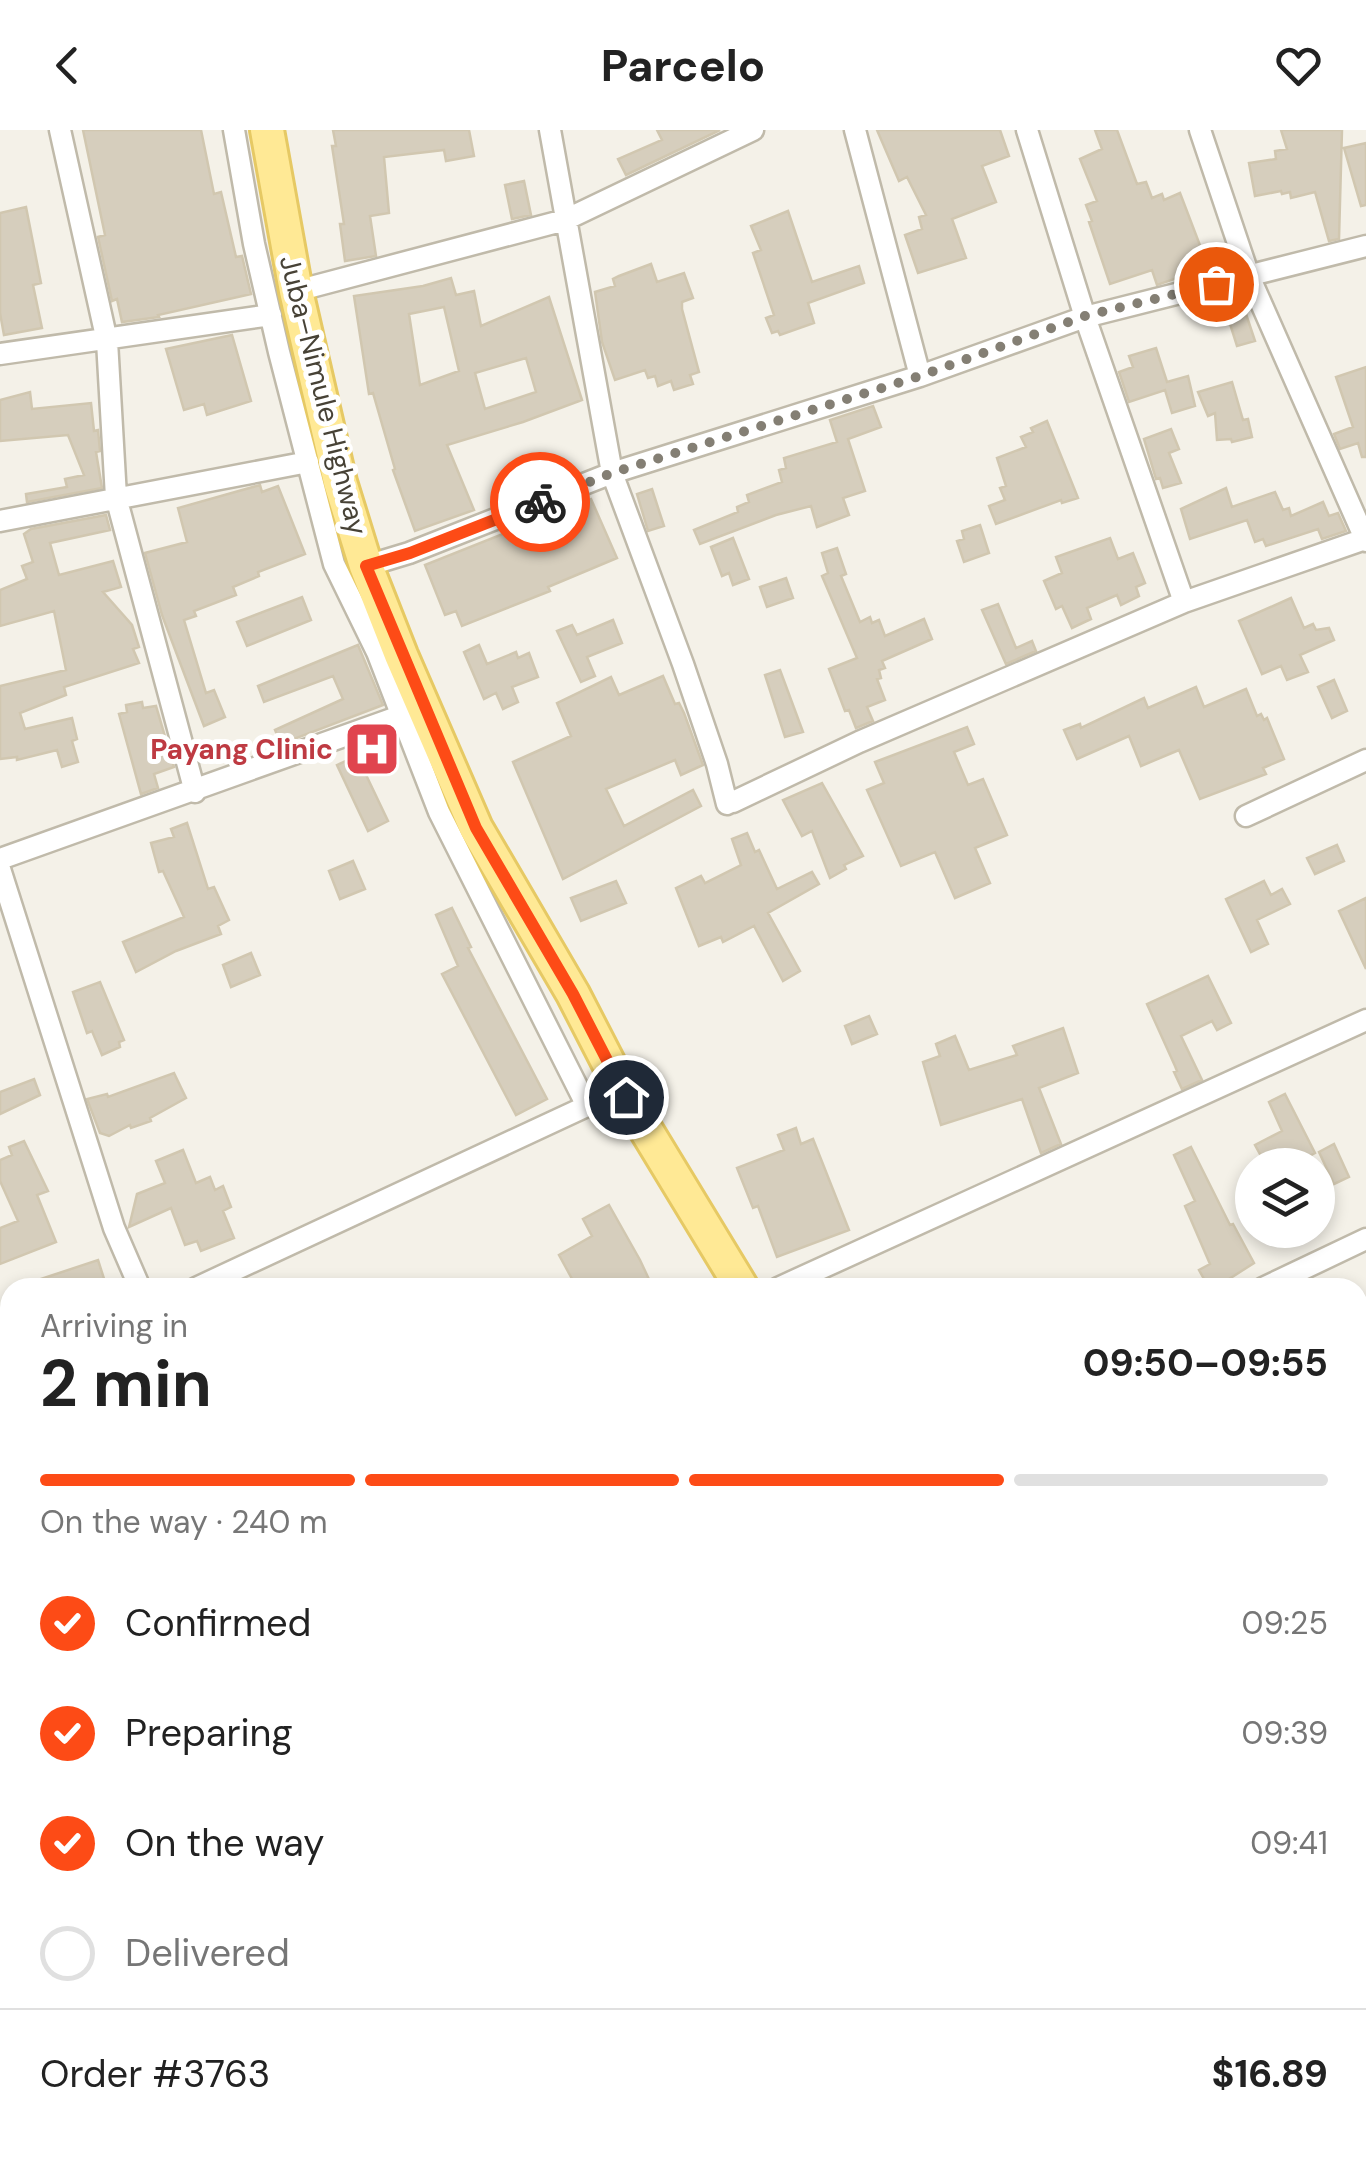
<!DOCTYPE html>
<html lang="en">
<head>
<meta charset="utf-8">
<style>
  :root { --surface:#fff; --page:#f2f2f2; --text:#222; --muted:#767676; --line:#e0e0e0; --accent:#fd4b16 }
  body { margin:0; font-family:"DM Sans",sans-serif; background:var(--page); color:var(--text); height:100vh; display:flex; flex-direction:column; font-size:38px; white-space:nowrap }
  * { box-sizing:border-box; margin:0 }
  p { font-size:32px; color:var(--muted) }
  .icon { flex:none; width:55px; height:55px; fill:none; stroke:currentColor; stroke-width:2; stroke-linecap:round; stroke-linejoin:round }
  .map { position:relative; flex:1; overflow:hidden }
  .side { position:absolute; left:0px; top:1148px; width:1368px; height:882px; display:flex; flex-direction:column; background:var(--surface); border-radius:30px 30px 0 0; box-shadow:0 5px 15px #0003 }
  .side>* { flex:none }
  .controls { position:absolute; left:1235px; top:1018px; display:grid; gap:20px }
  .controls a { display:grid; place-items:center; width:100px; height:100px; border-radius:50%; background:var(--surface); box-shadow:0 5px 15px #0003; font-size:50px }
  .pin { position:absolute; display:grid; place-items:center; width:85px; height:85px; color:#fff; margin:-42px; border:5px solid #fff; border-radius:50%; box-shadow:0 2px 10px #0007 }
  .courier { position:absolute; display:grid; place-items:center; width:100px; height:100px; margin:-50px; border:8px solid #fd4b16; border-radius:50%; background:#fff; color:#222; box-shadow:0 2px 12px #0007 }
  .summary em { font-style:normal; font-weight:700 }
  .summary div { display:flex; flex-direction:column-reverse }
  .summary { display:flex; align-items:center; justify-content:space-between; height:170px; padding:0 40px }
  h1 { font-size:65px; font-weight:700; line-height:75px }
  .bar { display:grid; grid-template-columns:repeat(4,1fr); gap:15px 10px; align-content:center; height:120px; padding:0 40px }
  .bar i { height:12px; border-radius:8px; background:var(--line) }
  .bar .active { background:var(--accent) }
  .bar p { grid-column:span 4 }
  .line { display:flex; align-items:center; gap:25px; padding:0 40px; border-top:2px solid var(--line) }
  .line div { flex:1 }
  ol { padding:0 40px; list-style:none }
  li { display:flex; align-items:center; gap:30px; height:110px }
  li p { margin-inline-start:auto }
  li .icon { padding:10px; border-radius:50%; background:var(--accent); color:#fff; stroke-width:4 }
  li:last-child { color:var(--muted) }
  li i { width:55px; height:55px; border:5px solid var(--line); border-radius:50% }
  header { display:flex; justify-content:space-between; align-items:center; height:130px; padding:0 40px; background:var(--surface); font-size:45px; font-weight:700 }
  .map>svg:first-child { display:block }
</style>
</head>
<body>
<header><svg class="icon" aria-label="back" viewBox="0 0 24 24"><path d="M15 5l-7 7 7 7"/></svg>Parcelo<svg class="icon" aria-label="heart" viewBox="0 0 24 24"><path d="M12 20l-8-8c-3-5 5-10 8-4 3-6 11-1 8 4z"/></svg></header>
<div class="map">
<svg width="1366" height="2028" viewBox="0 0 1366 2028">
  <rect width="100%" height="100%" fill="#f4f1e8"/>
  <path fill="#cbe9b0" d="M 10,1262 L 10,2020 L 135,2020 L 115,2028 L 0,2028 L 0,1267 Z"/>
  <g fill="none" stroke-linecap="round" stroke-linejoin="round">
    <path stroke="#a3cbf1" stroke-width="6" d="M 0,1462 L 1,1442"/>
  </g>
  <path fill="#d6cebd" stroke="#d1c7b0" stroke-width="2.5" fill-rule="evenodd" d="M 83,0 L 201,0 L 214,64 L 221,62 L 236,127 L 242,126 L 251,164 L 158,185 L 159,187 L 122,192 L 117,169 L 112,171 L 98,107 L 105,105 Z
    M 333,0 L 469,0 L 474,26 L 446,31 L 444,20 L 384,27 L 389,83 L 370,86 L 376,126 L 345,131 L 340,94 L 344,94 L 332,16 L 336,16 Z
    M 657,0 L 720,0 L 626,45 L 618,29 L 662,10 Z
    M 877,0 L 1000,0 L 1009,26 L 982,36 L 996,72 L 952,89 L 966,128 L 918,143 L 905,105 L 922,99 L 919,87 L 926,85 L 907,47 L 899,51 Z
    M 1095,0 L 1117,0 L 1137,54 L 1146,52 L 1152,68 L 1162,64 L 1164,70 L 1180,63 L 1201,118 L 1205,116 L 1212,136 L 1157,155 L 1152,140 L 1110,154 L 1089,92 L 1092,91 L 1086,75 L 1097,71 L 1080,29 L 1102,19 Z
    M 1281,0 L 1342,0 L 1339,109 L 1329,111 L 1315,62 L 1291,68 L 1290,62 L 1282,64 L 1281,61 L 1255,66 L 1249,33 L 1276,29 L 1275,21 L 1287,19 Z
    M 1366,13 L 1366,75 L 1361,76 L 1344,18 Z
    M 524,51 L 531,85 L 512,89 L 505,55 Z
    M 26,77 L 41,153 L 33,155 L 42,198 L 4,205 L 0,183 L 0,83 Z
    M 788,81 L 812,152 L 859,136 L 864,153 L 808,173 L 814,193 L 780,205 L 778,201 L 772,203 L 766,188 L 774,185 L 753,123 L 761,120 L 751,96 Z
    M 651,134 L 657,152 L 684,143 L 693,168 L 682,172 L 682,179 L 699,242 L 690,245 L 693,254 L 674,260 L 671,251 L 658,256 L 655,246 L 648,248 L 645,240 L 615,250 L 602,212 L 595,162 L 615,156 L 613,149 L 619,146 Z
    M 451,148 L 456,165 L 474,161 L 481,196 L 549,167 L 582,270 L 523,292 L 447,315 L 474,380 L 415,401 L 393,340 L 395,339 L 373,263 L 369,264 L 354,166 L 423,156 ZM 444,177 L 459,241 L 420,255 L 409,184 ZM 526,228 L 536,262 L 485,279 L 475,243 Z
    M 1242,172 L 1255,211 L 1237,216 L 1225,178 Z
    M 232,205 L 251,271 L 207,285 L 204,274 L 184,280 L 166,219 Z
    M 1156,218 L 1167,252 L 1188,246 L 1195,276 L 1172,283 L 1165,260 L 1129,272 L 1119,242 L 1133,237 L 1129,226 Z
    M 1366,237 L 1366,327 L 1362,327 L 1358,313 L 1340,319 L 1334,304 L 1353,297 L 1336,247 Z
    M 1232,252 L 1243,290 L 1248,289 L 1252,307 L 1232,312 L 1231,309 L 1217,310 L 1215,283 L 1208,286 L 1198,262 Z
    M 30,262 L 32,279 L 91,273 L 94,301 L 98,300 L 100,321 L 96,322 L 102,358 L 27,372 L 26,364 L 67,357 L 65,349 L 84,345 L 68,305 L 0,311 L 0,270 Z
    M 873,276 L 881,297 L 848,309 L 865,361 L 843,368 L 849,385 L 817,397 L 811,376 L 776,385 L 700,414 L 694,400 L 738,382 L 737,377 L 749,372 L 747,365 L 782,352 L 779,340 L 786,338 L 784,328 L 837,312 L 830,290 Z
    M 1047,291 L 1078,368 L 1062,373 L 1061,370 L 996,394 L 989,376 L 1005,370 L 1000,358 L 1006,356 L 997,328 L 1026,317 L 1021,307 L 1033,302 L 1031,298 Z
    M 1171,299 L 1179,319 L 1169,323 L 1181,353 L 1163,358 L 1160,348 L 1156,349 L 1144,309 Z
    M 260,355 L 262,362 L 278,356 L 305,424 L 258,442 L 259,446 L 233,457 L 236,465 L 194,481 L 196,486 L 184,490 L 206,563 L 214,560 L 225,587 L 204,596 L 162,485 L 145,423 L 187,412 L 178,378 Z
    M 1226,358 L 1232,377 L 1275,362 L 1283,380 L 1289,378 L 1291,386 L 1323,372 L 1329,386 L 1338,383 L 1346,401 L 1322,409 L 1318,399 L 1266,416 L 1263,409 L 1255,412 L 1247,390 L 1190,409 L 1181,379 Z
    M 652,359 L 664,396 L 648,401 L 637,364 Z
    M 591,369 L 617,428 L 548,457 L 550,461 L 462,496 L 456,481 L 445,485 L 425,435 Z
    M 106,385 L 110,400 L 50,413 L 59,445 L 113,431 L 121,457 L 103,462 L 132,495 L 139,517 L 133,519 L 139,533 L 64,557 L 66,565 L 20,583 L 25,599 L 72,588 L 77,609 L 72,611 L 78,632 L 62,637 L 57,620 L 17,630 L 17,627 L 0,629 L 0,556 L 66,540 L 54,481 L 0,496 L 0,460 L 27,449 L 22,436 L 33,432 L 24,404 L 31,399 Z
    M 980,395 L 989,423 L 964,432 L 957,411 L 964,409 L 962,401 Z
    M 733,408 L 749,449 L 733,455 L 729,443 L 722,446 L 711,417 Z
    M 1110,408 L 1118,429 L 1133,423 L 1145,453 L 1136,457 L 1139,466 L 1121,475 L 1117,465 L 1087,478 L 1091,489 L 1072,498 L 1062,476 L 1056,479 L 1044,451 L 1062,443 L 1056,427 Z
    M 837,418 L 846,444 L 841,446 L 860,492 L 870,487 L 872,493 L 879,490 L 885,506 L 924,489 L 932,509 L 882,531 L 885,538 L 879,540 L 881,548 L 877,549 L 885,570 L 867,577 L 873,591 L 856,598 L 849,580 L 845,581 L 829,539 L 857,528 L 822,446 L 828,443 L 822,423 Z
    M 786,448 L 793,468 L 767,477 L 760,457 Z
    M 302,467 L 311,490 L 247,516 L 237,492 Z
    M 1291,468 L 1304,498 L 1313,494 L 1316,500 L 1329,498 L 1334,510 L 1300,525 L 1308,542 L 1287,550 L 1281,536 L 1262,544 L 1239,491 Z
    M 998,474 L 1016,518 L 1032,511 L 1036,521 L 1006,534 L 982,480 Z
    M 613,490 L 622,513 L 587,527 L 595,546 L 581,552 L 557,501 L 572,495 L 577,505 Z
    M 358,515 L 383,575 L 281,614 L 275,600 L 343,569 L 333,546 L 264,572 L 258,556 Z
    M 479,515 L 487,534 L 516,522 L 518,528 L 529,523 L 538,547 L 512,557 L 518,572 L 503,579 L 496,563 L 484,569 L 464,522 Z
    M 780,540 L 803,602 L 785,607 L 765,545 Z
    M 663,546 L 675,574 L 679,573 L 684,583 L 703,635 L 681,645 L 675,630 L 606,659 L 624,696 L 693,660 L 701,676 L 563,749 L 513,632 L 571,606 L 557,573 L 611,547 L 619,565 Z
    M 1334,550 L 1347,581 L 1332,588 L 1318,557 Z
    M 1196,557 L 1204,577 L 1246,559 L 1257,586 L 1261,584 L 1264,590 L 1267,588 L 1284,629 L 1263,638 L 1266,644 L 1200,669 L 1179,620 L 1141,636 L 1129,606 L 1077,629 L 1064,600 L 1080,594 L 1081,598 L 1144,568 L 1148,578 Z
    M 142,572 L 143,578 L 156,576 L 174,637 L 154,644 L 158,658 L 141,664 L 119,584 L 127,582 L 126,575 Z
    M 967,597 L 974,614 L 954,622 L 968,655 L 983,649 L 1007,705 L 975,718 L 990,753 L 955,768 L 935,722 L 901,736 L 867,660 L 884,653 L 875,632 Z
    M 357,626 L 388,691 L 368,701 L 337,635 Z
    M 822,653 L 863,726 L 844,735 L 846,739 L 830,748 L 812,701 L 802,706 L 783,670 Z
    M 187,693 L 208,759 L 214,757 L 229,790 L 218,796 L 221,804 L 176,821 L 136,842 L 123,812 L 184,787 L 163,741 L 159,742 L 151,713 L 174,707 L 171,699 Z
    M 747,703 L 755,722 L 759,720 L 777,759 L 812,742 L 819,754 L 768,783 L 800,841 L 783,851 L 754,796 L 723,812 L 721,807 L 699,816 L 676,758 L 701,746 L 705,753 L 741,735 L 732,709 Z
    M 1337,715 L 1344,731 L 1315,744 L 1307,728 Z
    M 353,731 L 365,759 L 340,769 L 329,741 Z
    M 616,751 L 626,773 L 581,791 L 571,768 Z
    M 1264,751 L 1271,765 L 1282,759 L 1290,774 L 1257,790 L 1268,814 L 1251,822 L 1226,769 Z
    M 1366,768 L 1366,839 L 1339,781 Z
    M 452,778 L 471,817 L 468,818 L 547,969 L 516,985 L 442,844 L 458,836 L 436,785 Z
    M 251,823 L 260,845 L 231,857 L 223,835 Z
    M 1208,846 L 1231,893 L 1217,900 L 1212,891 L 1181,906 L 1202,950 L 1182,959 L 1174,942 L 1177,941 L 1175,936 L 1147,874 Z
    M 100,852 L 124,910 L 119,912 L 120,917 L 102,925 L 92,901 L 87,903 L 73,862 Z
    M 869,886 L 877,904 L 852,914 L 845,896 Z
    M 1063,898 L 1078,943 L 1039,958 L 1061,1014 L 1041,1023 L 1022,969 L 941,995 L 923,932 L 940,926 L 936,914 L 955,906 L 969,940 L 1017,925 L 1013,916 Z
    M 174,943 L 186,968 L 150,988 L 151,991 L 131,998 L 130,995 L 109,1006 L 100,1003 L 87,969 L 107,964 L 108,967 Z
    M 34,949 L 40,965 L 0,984 L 0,962 Z
    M 1285,964 L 1315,1023 L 1293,1035 L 1266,1035 L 1255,1015 L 1282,1001 L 1269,972 Z
    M 796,998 L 801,1014 L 813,1009 L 849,1100 L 777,1127 L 758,1076 L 753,1078 L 737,1038 L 784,1020 L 778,1005 Z
    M 24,1011 L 48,1061 L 37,1065 L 56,1112 L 0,1134 L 0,1098 L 18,1091 L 0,1051 L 0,1030 L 12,1025 L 9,1017 Z
    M 1334,1014 L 1349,1047 L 1334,1054 L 1319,1022 Z
    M 1191,1017 L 1230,1095 L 1233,1094 L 1254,1133 L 1215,1158 L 1209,1158 L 1199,1140 L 1210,1134 L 1185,1076 L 1195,1071 L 1174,1025 Z
    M 183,1020 L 196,1053 L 210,1047 L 215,1060 L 223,1056 L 231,1077 L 223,1081 L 234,1108 L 201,1121 L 197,1111 L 185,1115 L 171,1078 L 129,1097 L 137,1064 L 165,1053 L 156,1031 Z
    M 609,1075 L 640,1130 L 653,1158 L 577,1158 L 559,1125 L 592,1106 L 583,1089 Z
    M 98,1130 L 107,1158 L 26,1158 L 26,1154 Z"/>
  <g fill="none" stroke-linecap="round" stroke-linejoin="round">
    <g stroke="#c0baaa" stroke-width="25">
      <path id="street" d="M 60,0 L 107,211 L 116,367 L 195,662
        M 234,0 L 254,114 L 279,222 L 334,434 L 377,522 L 439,682 L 587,976
        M 550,0 L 612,343 L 683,534 L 717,634 L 727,674
        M 855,0 L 920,246
        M 1027,0 L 1085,187 L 1184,472
        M 1200,0 L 1249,146 L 1366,411
        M 296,161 L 565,90 L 753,0
        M 0,224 L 271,185
        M 0,391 L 308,332
        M 366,436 L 409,423 L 612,343 L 920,246 L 1085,187 L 1366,116
        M 733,672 L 859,612 L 1184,472 L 1365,409
        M 1246,686 L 1366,630
        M 0,729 L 403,585
        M 0,739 L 114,1098 L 140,1158
        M 196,1158 L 587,976 L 626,967
        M 778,1158 L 1366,890
        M 1263,1158 L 1366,1109
        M 0,1242 L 10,1238
        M 1358,1324 L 1366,1320
        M 1358,1546 L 1366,1542
        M 1358,1775 L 1366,1771
        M 1358,1988 L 1366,1985
        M 236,2020 L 241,2028
        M 411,2020 L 415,2028
        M 187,2028 L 212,2020
        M 1249,2028 L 1270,2020"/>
    </g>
    <g stroke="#e6c964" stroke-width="38">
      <path id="primary" d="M 267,0 L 296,161 L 340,352 L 366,436 L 401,525 L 476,698 L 573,864 L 626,967 L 742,1158
        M 1230,2020 L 1235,2028"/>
    </g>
    <use href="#street" stroke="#fff" stroke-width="20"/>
    <use href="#primary" stroke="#ffe995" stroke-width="32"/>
  </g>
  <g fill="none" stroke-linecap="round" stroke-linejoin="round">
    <path stroke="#847f74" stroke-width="10" stroke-dasharray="0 18" d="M 540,372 L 612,343 L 920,246 L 1085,186 L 1216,154"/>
    <path stroke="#fd4b16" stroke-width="12" d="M 540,372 L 410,423 L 366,436 L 476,698 L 573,864 L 626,967"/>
  </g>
  <defs>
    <g id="hospital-square" transform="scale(2.875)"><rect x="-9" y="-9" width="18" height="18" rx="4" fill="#e0444e" stroke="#fff"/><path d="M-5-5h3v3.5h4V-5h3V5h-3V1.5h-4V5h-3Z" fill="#fff"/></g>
  </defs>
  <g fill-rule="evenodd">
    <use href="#hospital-square" x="372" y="619"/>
  </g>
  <g text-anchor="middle" stroke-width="10" stroke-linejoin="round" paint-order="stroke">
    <g font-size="28" fill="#474236" stroke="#fff">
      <text transform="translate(324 265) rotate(76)" y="10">Juba–Nimule Highway</text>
    </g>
    <g font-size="28" font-weight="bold" fill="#be3a42" stroke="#fff" text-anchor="end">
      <text x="333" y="629">Payang Clinic</text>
    </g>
  </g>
</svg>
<div class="controls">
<a><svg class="icon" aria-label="layers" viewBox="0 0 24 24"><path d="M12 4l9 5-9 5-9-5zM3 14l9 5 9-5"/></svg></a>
</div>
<div class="pin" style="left:1216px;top:154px;background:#ea580c"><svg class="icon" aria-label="bag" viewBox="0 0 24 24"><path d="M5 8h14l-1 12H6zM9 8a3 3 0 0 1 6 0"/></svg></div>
<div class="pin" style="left:626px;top:967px;background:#1f2937"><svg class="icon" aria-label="home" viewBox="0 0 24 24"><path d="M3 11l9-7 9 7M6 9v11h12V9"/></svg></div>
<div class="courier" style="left:540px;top:372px"><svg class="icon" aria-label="bike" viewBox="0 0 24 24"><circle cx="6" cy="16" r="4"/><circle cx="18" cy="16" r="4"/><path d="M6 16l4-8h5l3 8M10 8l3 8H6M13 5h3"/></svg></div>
<section class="side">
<div class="summary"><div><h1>2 min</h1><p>Arriving in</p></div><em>09:50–09:55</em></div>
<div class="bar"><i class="active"></i><i class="active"></i><i class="active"></i><i></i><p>On the way · 240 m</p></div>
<ol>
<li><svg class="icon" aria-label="check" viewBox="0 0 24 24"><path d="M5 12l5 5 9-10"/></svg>Confirmed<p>09:25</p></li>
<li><svg class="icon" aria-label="check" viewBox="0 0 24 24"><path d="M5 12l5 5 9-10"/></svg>Preparing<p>09:39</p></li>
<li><svg class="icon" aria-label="check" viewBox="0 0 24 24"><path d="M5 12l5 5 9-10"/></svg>On the way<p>09:41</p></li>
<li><i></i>Delivered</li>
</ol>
<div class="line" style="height:130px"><div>Order #3763</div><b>$16.89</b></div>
</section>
</div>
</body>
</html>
